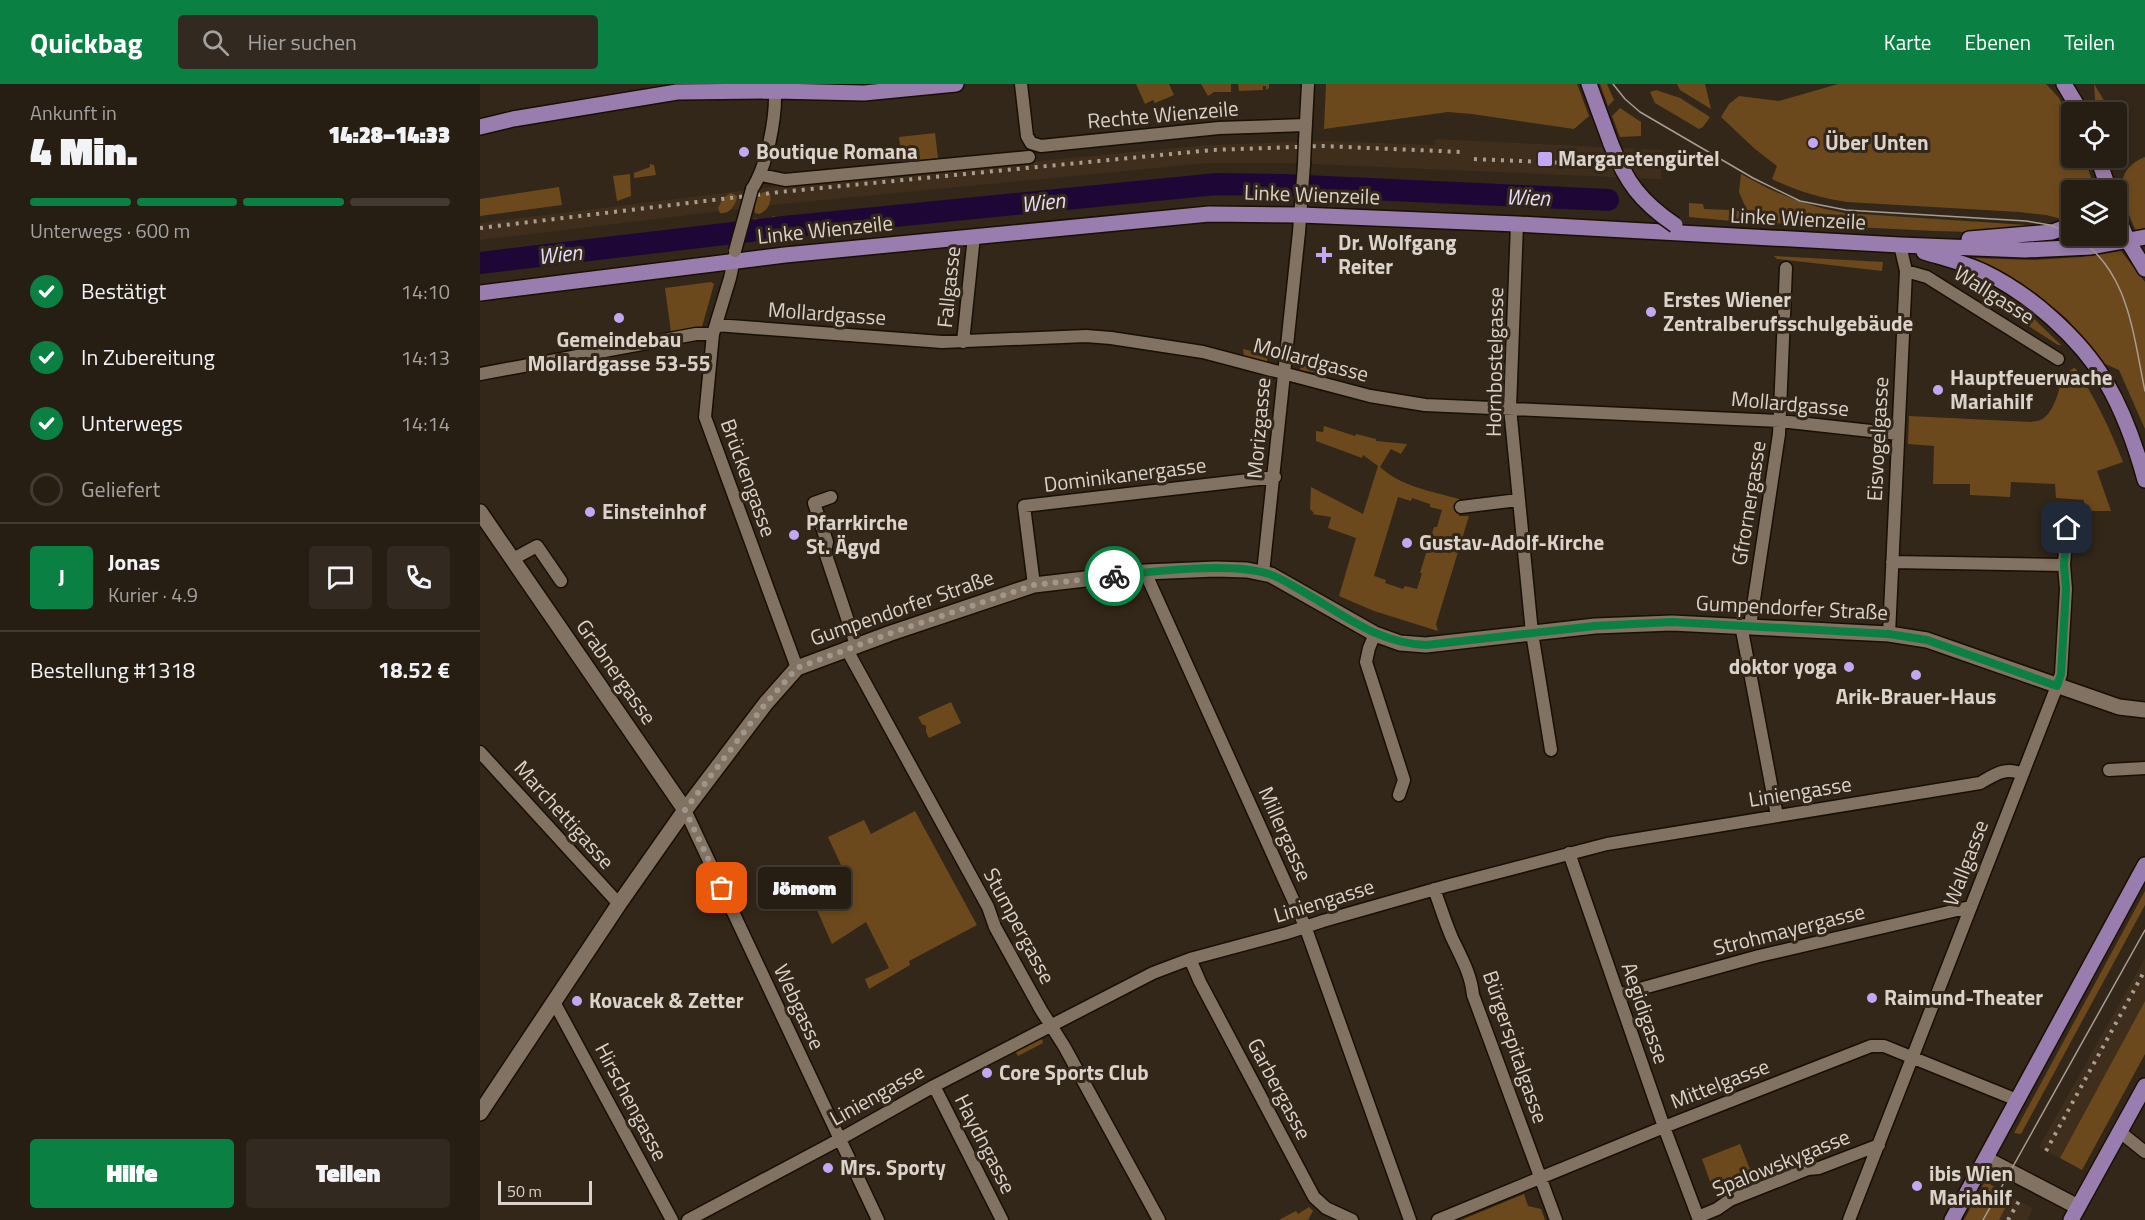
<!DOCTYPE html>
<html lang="de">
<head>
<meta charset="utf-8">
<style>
  :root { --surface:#261d13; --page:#322a21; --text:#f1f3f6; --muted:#a4a2a0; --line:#423b33; --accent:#0b8043 }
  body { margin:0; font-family:"Titillium Web",sans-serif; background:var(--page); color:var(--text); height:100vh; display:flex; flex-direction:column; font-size:22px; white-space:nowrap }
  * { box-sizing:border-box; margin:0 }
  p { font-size:20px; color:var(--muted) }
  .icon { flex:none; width:33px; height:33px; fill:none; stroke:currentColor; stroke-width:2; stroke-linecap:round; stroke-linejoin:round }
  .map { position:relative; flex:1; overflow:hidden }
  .side { display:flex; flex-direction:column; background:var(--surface); width:480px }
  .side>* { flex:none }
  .tools { position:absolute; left:1581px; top:18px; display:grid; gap:12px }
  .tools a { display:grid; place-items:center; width:66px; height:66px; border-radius:6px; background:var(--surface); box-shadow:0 3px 9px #0003,0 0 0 2px var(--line); font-size:30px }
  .scale { position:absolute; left:18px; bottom:15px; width:94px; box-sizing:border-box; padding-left:6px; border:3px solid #dbd3ca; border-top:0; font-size:16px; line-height:21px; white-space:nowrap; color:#dbd3ca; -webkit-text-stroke:4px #332719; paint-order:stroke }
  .pin { position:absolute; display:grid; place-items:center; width:51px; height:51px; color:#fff; margin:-26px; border-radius:12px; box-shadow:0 3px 9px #0006 }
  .courier { position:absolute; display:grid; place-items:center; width:60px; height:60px; margin:-30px; border:4px solid #0b8043; border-radius:50%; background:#fff; color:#222; box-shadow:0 2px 8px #0007 }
  .bubble { position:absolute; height:42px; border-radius:6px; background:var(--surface); box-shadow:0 3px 9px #0003,0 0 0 2px var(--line); font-size:20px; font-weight:800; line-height:42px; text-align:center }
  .overview em { font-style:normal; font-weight:800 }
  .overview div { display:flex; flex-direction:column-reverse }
  .overview { display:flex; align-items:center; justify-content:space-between; height:102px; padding:0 30px }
  h1 { font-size:39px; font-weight:800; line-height:45px }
  .bar { display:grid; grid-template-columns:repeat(4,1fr); gap:9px 6px; align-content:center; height:72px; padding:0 30px }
  .bar i { height:8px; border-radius:4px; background:var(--line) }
  .bar .active { background:var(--accent) }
  .bar p { grid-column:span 4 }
  .line { display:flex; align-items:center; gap:15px; padding:0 30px; border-top:2px solid var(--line) }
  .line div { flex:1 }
  .round { display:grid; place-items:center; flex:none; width:63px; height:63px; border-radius:6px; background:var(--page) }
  ol { padding:0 30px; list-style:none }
  li { display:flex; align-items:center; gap:18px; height:66px }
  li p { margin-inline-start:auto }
  li .icon { padding:6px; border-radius:50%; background:var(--accent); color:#fff; stroke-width:4 }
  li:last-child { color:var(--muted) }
  li i { width:33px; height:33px; border:3px solid var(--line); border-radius:50% }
  .cta { display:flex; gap:12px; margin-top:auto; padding:12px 30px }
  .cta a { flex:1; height:69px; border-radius:6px; background:var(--accent); color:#fff; font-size:24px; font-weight:800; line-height:69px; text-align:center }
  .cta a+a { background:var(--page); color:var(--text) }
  header { display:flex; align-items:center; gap:36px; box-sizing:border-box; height:84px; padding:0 30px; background:var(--accent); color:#fff }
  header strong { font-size:28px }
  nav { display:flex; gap:33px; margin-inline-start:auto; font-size:21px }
  .search { width:420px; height:54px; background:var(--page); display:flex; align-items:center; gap:15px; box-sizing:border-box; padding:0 21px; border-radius:6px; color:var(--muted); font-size:22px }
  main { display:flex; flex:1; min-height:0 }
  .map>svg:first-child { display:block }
</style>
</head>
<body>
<header>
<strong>Quickbag</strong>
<div class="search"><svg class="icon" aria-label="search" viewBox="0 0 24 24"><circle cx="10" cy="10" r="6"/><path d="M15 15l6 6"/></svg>Hier suchen</div>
<nav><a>Karte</a><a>Ebenen</a><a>Teilen</a></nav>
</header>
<main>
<section class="side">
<div class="overview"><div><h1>4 Min.</h1><p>Ankunft in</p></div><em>14:28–14:33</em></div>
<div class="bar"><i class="active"></i><i class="active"></i><i class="active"></i><i></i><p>Unterwegs · 600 m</p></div>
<ol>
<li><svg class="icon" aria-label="check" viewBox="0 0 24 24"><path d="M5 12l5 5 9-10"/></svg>Bestätigt<p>14:10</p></li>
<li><svg class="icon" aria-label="check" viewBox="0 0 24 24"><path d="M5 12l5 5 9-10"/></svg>In Zubereitung<p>14:13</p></li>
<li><svg class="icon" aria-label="check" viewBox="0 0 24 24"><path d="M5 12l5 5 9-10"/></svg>Unterwegs<p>14:14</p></li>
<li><i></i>Geliefert</li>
</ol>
<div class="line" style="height:108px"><b class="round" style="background:var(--accent);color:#fff">J</b><div><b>Jonas</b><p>Kurier · 4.9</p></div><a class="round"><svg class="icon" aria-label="chat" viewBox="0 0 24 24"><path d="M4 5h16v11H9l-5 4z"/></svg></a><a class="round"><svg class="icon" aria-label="phone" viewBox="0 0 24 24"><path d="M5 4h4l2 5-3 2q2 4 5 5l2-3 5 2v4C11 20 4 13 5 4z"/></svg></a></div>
<div class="line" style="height:78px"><div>Bestellung #1318</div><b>18.52 €</b></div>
<div class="cta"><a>Hilfe</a><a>Teilen</a></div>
</section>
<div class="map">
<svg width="1665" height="1136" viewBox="0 0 1665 1136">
  <rect width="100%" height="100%" fill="#332719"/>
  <path fill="#3f2e1c" d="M 955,55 L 1182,66 L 1181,95 L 807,79 L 728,79 L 301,120 L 0,156 L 0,139 L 300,102 L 727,61 L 843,57 L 954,61 Z
    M 1665,874 L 1665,917 L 1580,1074 L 1559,1063 Z
    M 1531,1113 L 1553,1124 L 1547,1136 L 1519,1136 Z"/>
  <path fill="#6c491c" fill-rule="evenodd" d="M 656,0 L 689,0 L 694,11 L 675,19 L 673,16 L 665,20 Z
    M 721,0 L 751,0 L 751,8 L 734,8 L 728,12 Z
    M 758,0 L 789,0 L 789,4 L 786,6 L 786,2 L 783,2 L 783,6 L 759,7 Z
    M 846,0 L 1097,0 L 1109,32 L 1094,45 L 992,30 L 968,28 L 844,45 Z
    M 1120,0 L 1127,0 L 1134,16 L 1128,22 Z
    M 1197,0 L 1225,0 L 1231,25 L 1200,6 Z
    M 1358,0 L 1566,0 L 1579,14 L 1591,40 L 1592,74 L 1604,74 L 1612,96 L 1611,106 L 1592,106 L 1591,133 L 1585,136 L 1566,131 L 1539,128 L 1367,118 C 1340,114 1317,107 1292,95 L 1297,82 L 1275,65 L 1241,33 L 1249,20 L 1259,12 L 1299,17 Z
    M 1614,0 L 1628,23 L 1625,28 L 1616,28 Z
    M 1176,6 L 1200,14 L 1230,33 L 1223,43 L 1219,45 L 1175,19 L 1170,8 Z
    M 1140,24 L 1161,38 L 1161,52 L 1140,53 L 1132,32 Z
    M 455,49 L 458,74 L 422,78 L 419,53 Z
    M 1665,73 L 1665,144 L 1656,147 C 1644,119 1628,88 1665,73 Z
    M 170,80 L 174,81 L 176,91 L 154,94 L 154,89 L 170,83 Z
    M 150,90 L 151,112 L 137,117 L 133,92 Z
    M 1261,90 C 1297,110 1324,122 1365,129 L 1562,142 L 1491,148 L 1455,147 L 1272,138 L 1259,108 Z
    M 79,103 L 82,121 L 0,132 L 0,115 Z
    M 283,108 L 290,109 C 292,118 288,127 279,130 L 275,129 C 273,120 276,113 283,108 Z
    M 251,109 L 257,112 C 256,121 249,131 240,129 L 238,124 L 243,114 Z
    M 1209,119 L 1223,120 L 1224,125 L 1249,126 L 1249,128 L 1254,129 L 1255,127 L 1263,127 L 1263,138 L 1209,133 Z
    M 294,132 C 302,138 301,151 293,157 L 289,157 C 283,150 285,142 288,135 Z
    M 276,134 L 281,138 C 281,146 278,155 270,158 L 266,156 C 264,148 268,138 276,134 Z
    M 1641,167 L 1665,198 L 1665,345 L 1639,286 L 1623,279 L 1587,235 L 1556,209 L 1495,174 L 1554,176 L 1601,173 Z
    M 1294,172 L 1403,178 L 1402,187 L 1297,175 Z
    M 231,198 L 234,200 L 222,243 L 191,248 L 185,204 Z
    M 1519,212 L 1550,231 L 1581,261 L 1578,261 L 1516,221 Z
    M 763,265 L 788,271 L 787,278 L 764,273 Z
    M 821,278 L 839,283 L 838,289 L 820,286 Z
    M 1594,284 L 1596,285 C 1616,315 1630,345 1643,378 L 1617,387 L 1631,427 L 1604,427 L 1604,416 L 1576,414 L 1575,400 L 1531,398 L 1530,413 L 1490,411 L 1490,400 L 1453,400 L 1454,362 L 1428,360 L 1429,332 L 1551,338 C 1556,337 1561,337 1565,333 C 1574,326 1581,304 1581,292 Z
    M 844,342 L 875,352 L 876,350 L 896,355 L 896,357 L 927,360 L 921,370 L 911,365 L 900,383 C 922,403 951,407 979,415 L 979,432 L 989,432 L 956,540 L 958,547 L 894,527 L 859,512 L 876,454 L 848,444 L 851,433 L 832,430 L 834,429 L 830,425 L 831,403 L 883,430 L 898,382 L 883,371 L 882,374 L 836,357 L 836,347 L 843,348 ZM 918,413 L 931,417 L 932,414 L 950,420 L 950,423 L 962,426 L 957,443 L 954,443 L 940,489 L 942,489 L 937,505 L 925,502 L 923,505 L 905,499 L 906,496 L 894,492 Z
    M 471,618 L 481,639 L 449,654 L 446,648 L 446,642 L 442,640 L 438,633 Z
    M 435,727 L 497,841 L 429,877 L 430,881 L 389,905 L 385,895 L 409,884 L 386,838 L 352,860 L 325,799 L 361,781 L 348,753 L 384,736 L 391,750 Z
    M 1665,807 L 1665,821 L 1541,1050 L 1534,1049 Z
    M 1665,917 L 1665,970 L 1602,1086 L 1580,1074 Z
    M 562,955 L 563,959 L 538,972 L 535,967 Z
    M 1260,1060 L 1271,1088 L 1232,1103 L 1222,1075 Z
    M 1505,1097 L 1531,1113 L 1519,1136 L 1484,1136 Z
    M 1044,1110 L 1048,1122 L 1061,1125 L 1065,1136 L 981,1136 Z
    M 829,1123 L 833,1127 L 828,1136 L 799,1136 L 816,1127 L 818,1130 Z"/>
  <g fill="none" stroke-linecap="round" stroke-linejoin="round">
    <path stroke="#1e0737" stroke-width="22" d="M 0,179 L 304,143 L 737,100 L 803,101 L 1128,116"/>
    <g stroke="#1a0f04" stroke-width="15">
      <path id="street" d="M 541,0 L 547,52 L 551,59 L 561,62 L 739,44 L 826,41
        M 825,57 L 828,0
        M 281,91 L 305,96 L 549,73
        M 272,105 C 287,82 296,35 295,7
        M 1037,140 L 1030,324 L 1052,549 L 1071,666
        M 255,171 L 250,194 L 233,250 L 225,333 L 317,584
        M 1426,187 L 1447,193 L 1578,275
        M 236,241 L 462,258 L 606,252 L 631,254 L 723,268 L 890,312 L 945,321 L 1300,337 L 1418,350
        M 483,258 L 494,152
        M 0,290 L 216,250 L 233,250
        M 351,413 L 334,419 L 347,458 L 345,468 L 376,561
        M 981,423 L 1038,416
        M 33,475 L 57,462 L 81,497
        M 1412,478 L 1584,481
        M 665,488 L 825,842 L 930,1136
        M 783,489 L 819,148 L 824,80
        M 554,501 L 544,422 L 795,393
        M 1261,541 L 1297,732
        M 1270,542 L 1299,350 L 1306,184
        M 895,550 L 889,564 L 886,578 L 924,696 L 919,711
        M 1409,550 L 1426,187 L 1420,161
        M 366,564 L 508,823 L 515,843 L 561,926 L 584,962 L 679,1136
        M 0,668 L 139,820
        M 1629,686 L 1665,684
        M 205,726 L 398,1136
        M 1089,769 L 1184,1043 L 1219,1136
        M 954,805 C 960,821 965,838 972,854 C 981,873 991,890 993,911 L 1076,1136
        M 710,875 L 720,898 L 834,1113 L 846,1124 L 872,1136
        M 1138,911 L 1279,872 L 1490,823
        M 74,918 L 192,1136
        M 454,1002 L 522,1136
        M 1640,1048 L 1665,1068
        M 1218,1133 L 1237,1125 L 1250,1116 L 1328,1085 L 1339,1084 L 1399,1061
        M 208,1136 L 351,1060 L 454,1002 L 673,889 L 710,875 L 807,849 L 843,837 L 966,802 L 1127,760 L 1500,699 C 1514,691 1526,682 1542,690
        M 958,1136 L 1184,1043 L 1391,962 L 1404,962 L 1537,1016
        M 1369,1136 L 1577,602 L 1581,590 L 1586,505 L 1584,481 L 1588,426"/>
    </g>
    <g stroke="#1a0f04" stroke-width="18">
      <path id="secondary" d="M 0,428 L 205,726
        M 0,1029 L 139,820 L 205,726 L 286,619 L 317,584 L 411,549 L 554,501 L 665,488 L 736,485 L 767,486 L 791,491 L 895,550 L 920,559 L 946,561 L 1115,542 L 1192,539 L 1409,550 L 1447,556 L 1639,623 L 1665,626
        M 1506,1075 L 1598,1123"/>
    </g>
    <g stroke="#1a0f04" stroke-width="18">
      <path id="primary" d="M 1109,0 L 1131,60
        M 1584,0 L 1601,28
        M 0,43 L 33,35 L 197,8 L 295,7 L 384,9 L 476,0
        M 1618,74 L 1629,106
        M 1636,129 L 1648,157 L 1665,185
        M 1489,155 L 1572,148 L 1592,141
        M 1444,168 C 1464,174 1485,179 1504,188 C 1550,210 1600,254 1626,298 C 1643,327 1656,363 1665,396
        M 0,209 L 305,171 L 729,130 L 821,131 L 1037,140 L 1420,161 L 1545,166 L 1611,163 L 1665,153
        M 1472,1136 L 1665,781
        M 1591,1136 L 1665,1002"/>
    </g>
    <use href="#street" stroke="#817262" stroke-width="12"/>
    <use href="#secondary" stroke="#817262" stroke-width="15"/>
    <use href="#primary" stroke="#9a7daf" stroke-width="15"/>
    <path stroke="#a79d93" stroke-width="1.5" d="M 1133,0 L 1145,15 L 1160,28 L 1273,94 L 1320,117 L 1366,126 L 1546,137 L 1570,141 L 1592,150
      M 1594,152 C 1649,184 1653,251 1665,307
      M 1503,1136 L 1665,846"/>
    <path stroke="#a79d93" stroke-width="4" stroke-dasharray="3 6" stroke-linecap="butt" d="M 994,75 L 1181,83
      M 0,144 L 300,108 L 732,66 L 843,62 L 982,68
      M 1566,1067 L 1665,886
      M 1528,1136 L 1539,1117"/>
    <g stroke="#1a0f04" stroke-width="15" stroke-linecap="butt">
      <path id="street-bridge" d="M 824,80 L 825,57
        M 255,167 L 272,105"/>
    </g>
    <g stroke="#1a0f04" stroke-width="18" stroke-linecap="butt">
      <path id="primary-bridge" d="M 1131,60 C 1146,98 1161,118 1195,141"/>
    </g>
    <use href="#street-bridge" stroke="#817262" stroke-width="12"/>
    <use href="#primary-bridge" stroke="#9a7daf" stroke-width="15"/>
  </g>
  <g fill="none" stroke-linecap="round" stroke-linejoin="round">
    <path stroke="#a0978c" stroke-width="6" stroke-dasharray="0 10.8" d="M 242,804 L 205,726 L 286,619 L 317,584 L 411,549 L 554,501 L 634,492"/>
    <path stroke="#0b8043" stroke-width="8" d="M 634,492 C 675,487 751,478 789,490 C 801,494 811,501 822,507 C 862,530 899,560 946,561 L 1115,542 L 1192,538 L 1409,550 L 1447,556 L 1577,602 L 1581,590 L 1586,505 L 1584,481 L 1587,444"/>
  </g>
  <g fill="#c3a7f2" stroke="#332719" stroke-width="2">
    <circle cx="1333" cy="59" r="6"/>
    <circle cx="264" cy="68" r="6"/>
    <rect x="1057" y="67" width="16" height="16" rx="3"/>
    <path d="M841 162h6v6h6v6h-6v6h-6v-6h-6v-6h6z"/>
    <circle cx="1171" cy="228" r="6"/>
    <circle cx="139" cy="234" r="6"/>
    <circle cx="1458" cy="306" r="6"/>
    <circle cx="110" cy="428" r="6"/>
    <circle cx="314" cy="451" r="6"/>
    <circle cx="927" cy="459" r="6"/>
    <circle cx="1369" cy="583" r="6"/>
    <circle cx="1436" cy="591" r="6"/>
    <circle cx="1392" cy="914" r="6"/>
    <circle cx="97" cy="917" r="6"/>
    <circle cx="507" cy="989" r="6"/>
    <circle cx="348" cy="1084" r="6"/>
    <circle cx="1437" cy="1102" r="6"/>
  </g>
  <g text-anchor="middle" stroke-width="6" stroke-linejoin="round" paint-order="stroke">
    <g font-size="21" fill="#dbd3ca" stroke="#332719">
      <text transform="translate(683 31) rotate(-5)" y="7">Rechte Wienzeile</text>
      <text transform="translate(832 111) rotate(2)" y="7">Linke Wienzeile</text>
      <text transform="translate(1318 135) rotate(3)" y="7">Linke Wienzeile</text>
      <text transform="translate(345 146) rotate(-6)" y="7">Linke Wienzeile</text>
      <text transform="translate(469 203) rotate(-84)" y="7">Fallgasse</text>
      <text transform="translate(1514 211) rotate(32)" y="7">Wallgasse</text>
      <text transform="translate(347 230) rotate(4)" y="7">Mollardgasse</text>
      <text transform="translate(831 276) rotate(15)" y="7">Mollardgasse</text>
      <text transform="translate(1015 278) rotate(-89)" y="7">Hornbostelgasse</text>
      <text transform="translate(1310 320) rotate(5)" y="7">Mollardgasse</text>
      <text transform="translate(779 344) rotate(-85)" y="7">Morizgasse</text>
      <text transform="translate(1398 355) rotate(-87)" y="7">Eisvogelgasse</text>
      <text transform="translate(645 391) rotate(-7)" y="7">Dominikanergasse</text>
      <text transform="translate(268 394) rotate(70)" y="7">Brückengasse</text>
      <text transform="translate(1269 419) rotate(-81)" y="7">Gfrornergasse</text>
      <text transform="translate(422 524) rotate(-19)" y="7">Gumpendorfer Straße</text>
      <text transform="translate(1312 524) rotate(3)" y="7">Gumpendorfer Straße</text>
      <text transform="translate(136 588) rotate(55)" y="7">Grabnergasse</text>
      <text transform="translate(1320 708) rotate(-9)" y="7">Liniengasse</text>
      <text transform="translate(84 731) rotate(48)" y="7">Marchettigasse</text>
      <text transform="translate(805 750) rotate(66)" y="7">Millergasse</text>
      <text transform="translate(1486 779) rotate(-69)" y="7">Wallgasse</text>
      <text transform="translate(844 817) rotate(-17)" y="7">Liniengasse</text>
      <text transform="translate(539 842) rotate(62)" y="7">Stumpergasse</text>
      <text transform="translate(1309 846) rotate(-14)" y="7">Strohmayergasse</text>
      <text transform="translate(319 923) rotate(65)" y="7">Webgasse</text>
      <text transform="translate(1165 929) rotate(71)" y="7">Aegidigasse</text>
      <text transform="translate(1035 963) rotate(71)" y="7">Bürgerspitalgasse</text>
      <text transform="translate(1240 1000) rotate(-21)" y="7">Mittelgasse</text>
      <text transform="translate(799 1005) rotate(62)" y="7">Garbergasse</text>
      <text transform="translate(397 1011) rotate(-29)" y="7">Liniengasse</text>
      <text transform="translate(151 1018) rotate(62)" y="7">Hirschengasse</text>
      <text transform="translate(505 1060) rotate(63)" y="7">Haydngasse</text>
      <text transform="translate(1301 1079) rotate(-22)" y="7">Spalowskygasse</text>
    </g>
    <g font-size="21" font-weight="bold" fill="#dbd3ca" stroke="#332719" text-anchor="start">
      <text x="1345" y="66">Über Unten</text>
      <text x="276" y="75">Boutique Romana</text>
      <text x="1078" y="82">Margaretengürtel</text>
      <text x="858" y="166">Dr. Wolfgang<tspan x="858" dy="24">Reiter</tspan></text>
      <text x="1183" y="223">Erstes Wiener<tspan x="1183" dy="24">Zentralberufsschulgebäude</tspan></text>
      <text x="139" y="263" text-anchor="middle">Gemeindebau<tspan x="139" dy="24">Mollardgasse 53-55</tspan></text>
      <text x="1470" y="301">Hauptfeuerwache<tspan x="1470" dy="24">Mariahilf</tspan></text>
      <text x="122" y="435">Einsteinhof</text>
      <text x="326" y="446">Pfarrkirche<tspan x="326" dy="24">St. Ägyd</tspan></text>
      <text x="939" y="466">Gustav-Adolf-Kirche</text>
      <text x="1357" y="590" text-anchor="end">doktor yoga</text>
      <text x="1436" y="620" text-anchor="middle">Arik-Brauer-Haus</text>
      <text x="1404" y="921">Raimund-Theater</text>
      <text x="109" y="924">Kovacek &amp; Zetter</text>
      <text x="519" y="996">Core Sports Club</text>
      <text x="360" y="1091">Mrs. Sporty</text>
      <text x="1449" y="1097">ibis Wien<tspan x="1449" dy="24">Mariahilf</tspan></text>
    </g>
    <g font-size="22" font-style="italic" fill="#e7dcfd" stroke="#332719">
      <text transform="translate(1048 113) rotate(2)" y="8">Wien</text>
      <text transform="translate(563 118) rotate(-6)" y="8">Wien</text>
      <text transform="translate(80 170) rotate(-6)" y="8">Wien</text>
    </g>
  </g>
</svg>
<div class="tools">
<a><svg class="icon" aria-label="locate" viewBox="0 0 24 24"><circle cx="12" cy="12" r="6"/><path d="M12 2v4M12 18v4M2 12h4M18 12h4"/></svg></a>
<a><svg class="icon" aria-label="layers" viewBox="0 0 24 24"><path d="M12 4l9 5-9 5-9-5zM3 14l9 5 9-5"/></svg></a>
</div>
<div class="scale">50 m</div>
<div class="pin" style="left:242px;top:804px;background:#ea580c"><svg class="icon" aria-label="bag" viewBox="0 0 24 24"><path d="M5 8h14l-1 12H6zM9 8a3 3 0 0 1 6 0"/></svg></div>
<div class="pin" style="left:1587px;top:444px;background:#1f2937"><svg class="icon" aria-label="home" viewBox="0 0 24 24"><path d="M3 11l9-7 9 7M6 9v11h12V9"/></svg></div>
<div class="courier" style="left:634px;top:492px"><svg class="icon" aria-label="bike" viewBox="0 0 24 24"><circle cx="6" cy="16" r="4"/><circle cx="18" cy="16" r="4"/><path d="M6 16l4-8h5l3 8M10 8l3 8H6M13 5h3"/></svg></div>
<div class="bubble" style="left:278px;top:783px;width:93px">Jömom</div>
</div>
</main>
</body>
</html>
